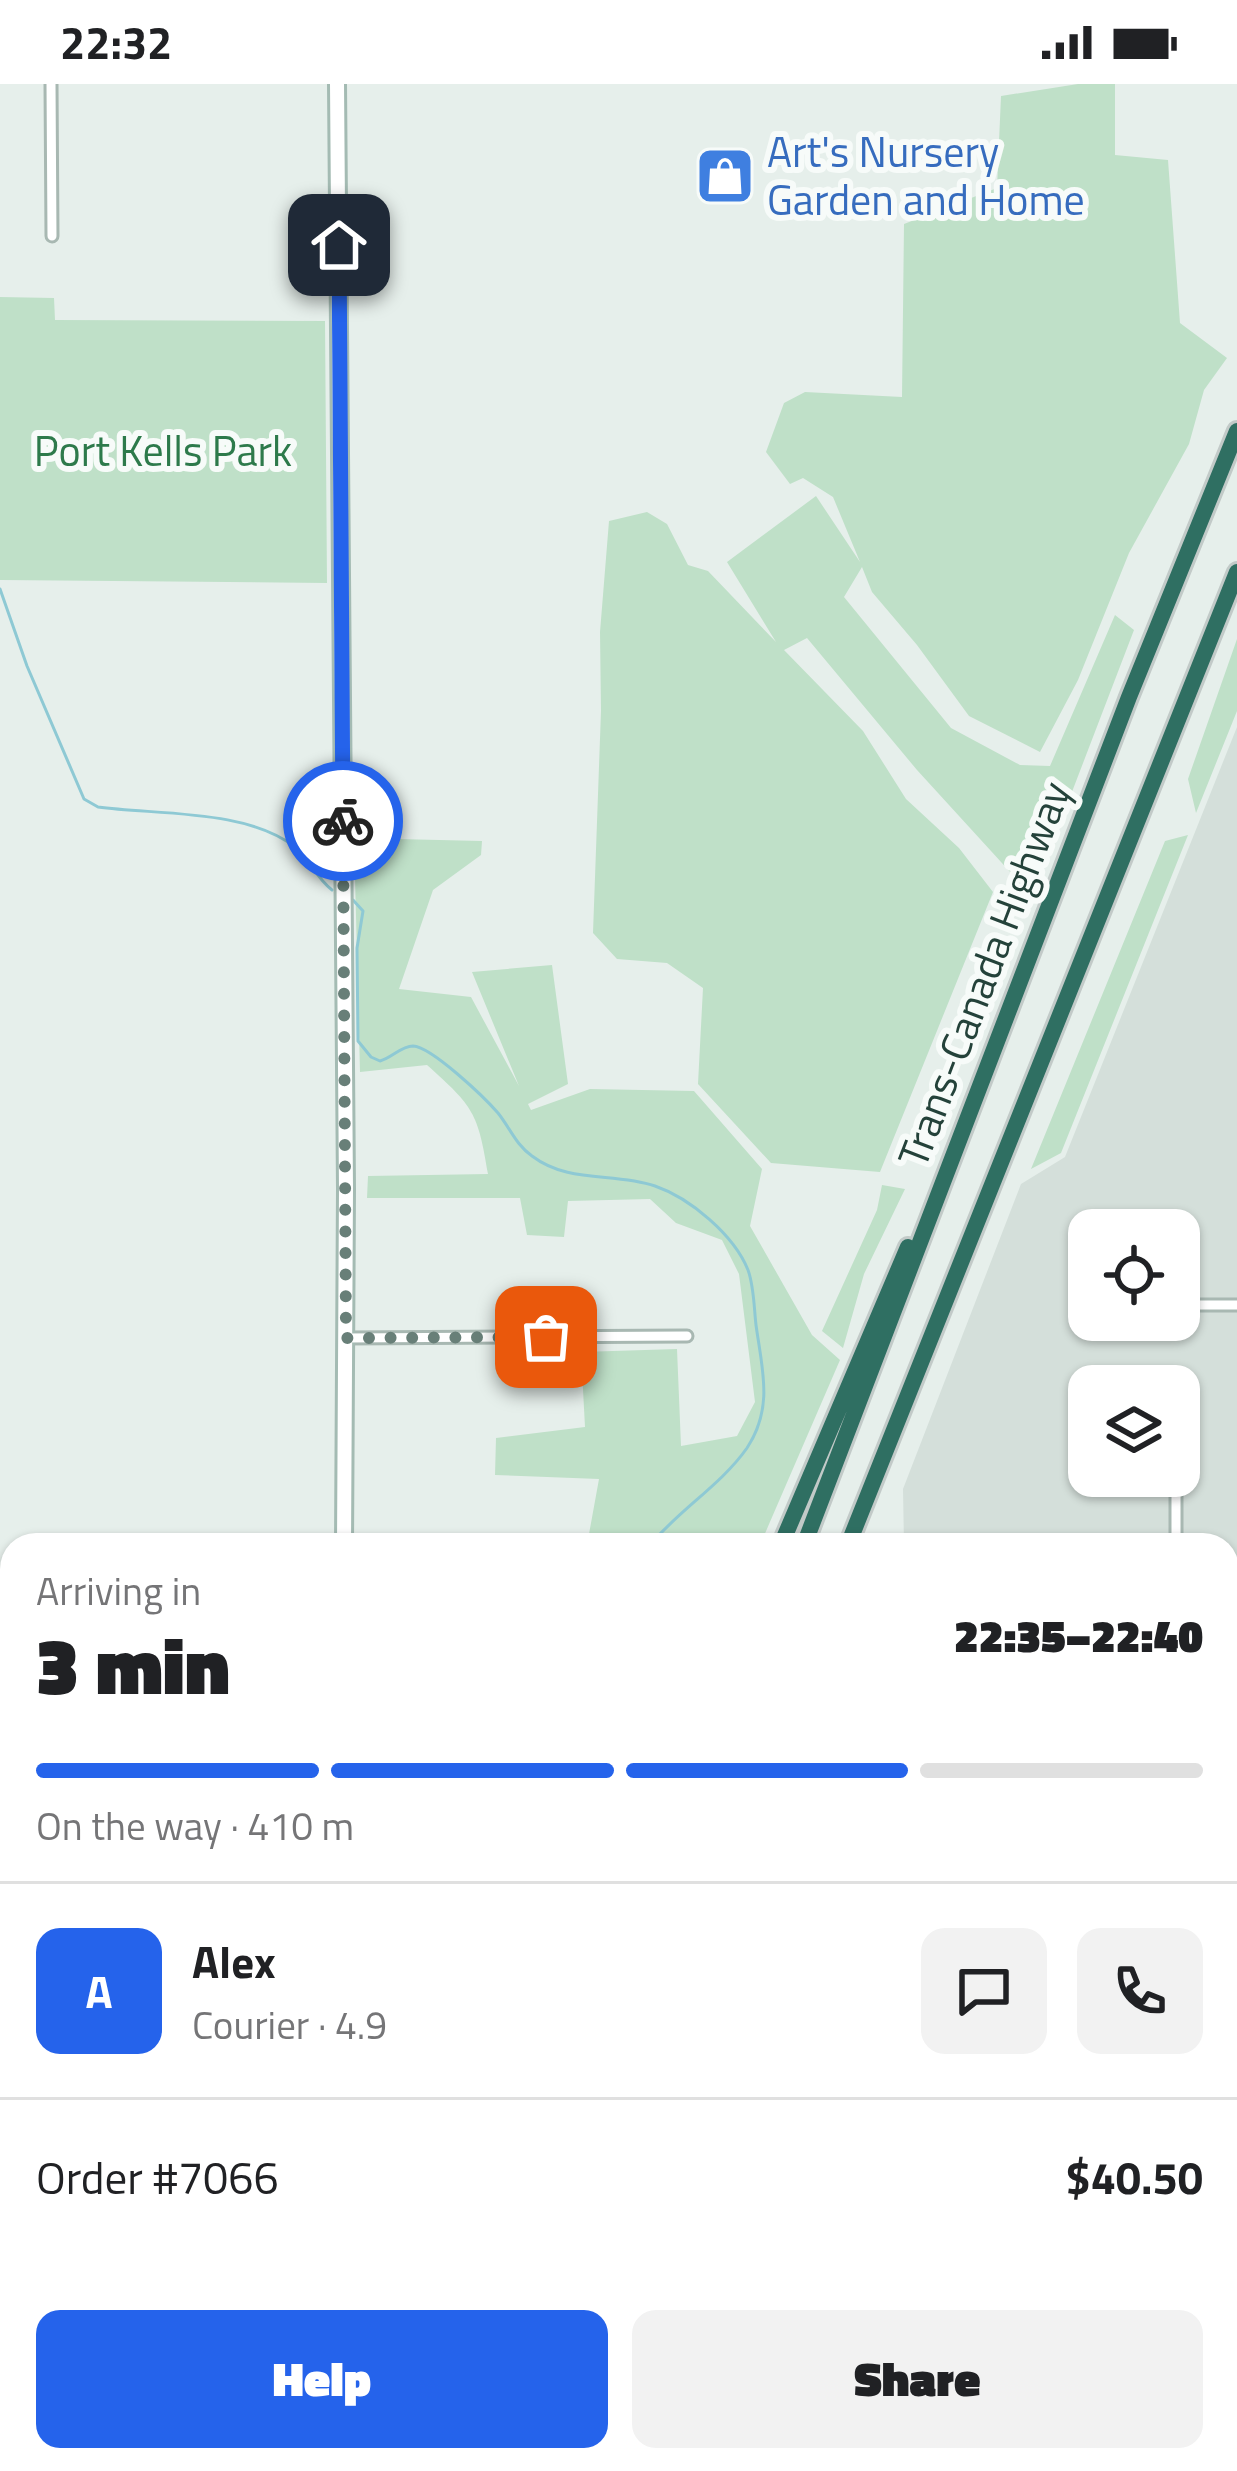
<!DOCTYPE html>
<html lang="en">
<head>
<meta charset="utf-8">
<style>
  :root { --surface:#fff; --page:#f2f2f2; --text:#202124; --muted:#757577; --line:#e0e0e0; --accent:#2563eb }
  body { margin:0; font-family:"Titillium Web",sans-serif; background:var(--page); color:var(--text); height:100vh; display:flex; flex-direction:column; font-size:45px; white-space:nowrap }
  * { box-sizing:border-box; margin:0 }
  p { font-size:39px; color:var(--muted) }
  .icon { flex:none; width:66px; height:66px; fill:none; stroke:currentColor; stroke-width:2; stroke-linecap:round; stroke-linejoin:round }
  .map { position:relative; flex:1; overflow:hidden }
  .details { position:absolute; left:0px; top:1449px; width:1239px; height:939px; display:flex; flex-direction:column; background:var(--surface); border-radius:36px 36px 0 0; box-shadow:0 3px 9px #0004 }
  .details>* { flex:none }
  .fabs { position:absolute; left:1068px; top:1125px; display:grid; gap:24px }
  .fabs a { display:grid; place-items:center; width:132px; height:132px; border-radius:24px; background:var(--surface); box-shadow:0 3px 9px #0004; font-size:60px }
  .pin { position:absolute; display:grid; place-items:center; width:102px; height:102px; color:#fff; margin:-51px; border-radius:24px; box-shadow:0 6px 18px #0006 }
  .courier { position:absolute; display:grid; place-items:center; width:120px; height:120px; margin:-60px; border:9px solid #2563eb; border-radius:50%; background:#fff; color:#222; box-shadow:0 3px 15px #0007 }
  .headline em { font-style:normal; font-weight:800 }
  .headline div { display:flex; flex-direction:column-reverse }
  .headline { display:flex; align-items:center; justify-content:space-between; height:204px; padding:0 36px }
  h1 { font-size:78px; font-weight:800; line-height:90px }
  .bar { display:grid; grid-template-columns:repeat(4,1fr); gap:18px 12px; align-content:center; height:144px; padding:0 36px }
  .bar i { height:15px; border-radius:9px; background:var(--line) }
  .bar .on { background:var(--accent) }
  .bar p { grid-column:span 4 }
  .line { display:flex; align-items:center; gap:30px; padding:0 36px; border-top:3px solid var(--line) }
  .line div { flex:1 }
  .round { display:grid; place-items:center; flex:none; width:126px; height:126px; border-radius:24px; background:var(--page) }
  .button { display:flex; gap:24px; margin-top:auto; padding:24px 36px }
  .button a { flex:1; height:138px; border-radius:24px; background:var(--accent); color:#fff; font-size:48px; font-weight:800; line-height:138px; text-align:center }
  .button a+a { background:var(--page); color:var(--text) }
  .status { display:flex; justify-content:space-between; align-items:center; height:84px; padding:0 60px; background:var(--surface); direction:ltr }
  .status svg { height:33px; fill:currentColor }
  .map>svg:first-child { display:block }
</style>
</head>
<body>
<div class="status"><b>22:32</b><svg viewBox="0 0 49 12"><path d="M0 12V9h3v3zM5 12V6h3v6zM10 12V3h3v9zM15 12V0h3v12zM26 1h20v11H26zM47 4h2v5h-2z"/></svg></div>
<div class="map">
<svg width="1237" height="2387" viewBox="0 0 1237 2387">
  <rect width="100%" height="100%" fill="#e6efeb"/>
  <path fill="#d4dfda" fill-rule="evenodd" d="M 1237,643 L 1237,2206 L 1227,2206 L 1227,1461 L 904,1461 L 903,1405 L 1021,1100 L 1065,1073 ZM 1089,1146 L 1179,1146 L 1179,1236 L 1089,1236 ZM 1089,1302 L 1179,1302 L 1179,1392 L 1089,1392 Z
    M 1227,2258 L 1237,2258 L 1237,2387 L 984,2387 L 987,2376 L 1227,2376 Z
    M 12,2282 L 12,2376 L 76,2376 L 81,2387 L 0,2387 L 0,2283 Z
    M 248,2376 L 417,2376 L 412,2387 L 237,2387 Z"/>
  <path fill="#bfe0c8" d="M 1078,0 L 1115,0 L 1115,71 L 1168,76 L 1180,239 L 1227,274 L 1204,306 L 1189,360 L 1129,469 L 1078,596 L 1040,668 L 969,632 L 917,561 L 872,508 L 862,483 L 844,513 L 951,644 L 1020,681 L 1050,682 L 1115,531 L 1134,546 L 1057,747 L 1019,768 L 1012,790 L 917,686 L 807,554 L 784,566 L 863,647 L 906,715 L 959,764 L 993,808 L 880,1088 L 771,1079 L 698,1000 L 703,904 L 667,879 L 617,875 L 593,849 L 601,627 L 600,548 L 609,437 L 647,428 L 667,440 L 688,481 L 708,487 L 776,558 L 727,478 L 816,412 L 860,478 L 833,413 L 803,394 L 790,400 L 766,368 L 784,319 L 805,308 L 902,313 L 904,140 L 997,104 L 1001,12 Z
    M 0,213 L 54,214 L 55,236 L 325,237 L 327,499 L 0,496 Z
    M 1237,555 L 1237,627 L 1196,729 L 1188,695 Z
    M 1188,751 L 1061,1069 L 1031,1085 L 1165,757 Z
    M 354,754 L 482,757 L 481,771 L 433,806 L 399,905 L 471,913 L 519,1002 L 472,888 L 552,881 L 568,1000 L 528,1020 L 531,1026 L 590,1005 L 694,1007 L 762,1085 L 750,1142 L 812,1251 L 840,1276 L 760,1461 L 587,1461 L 599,1395 L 495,1391 L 496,1354 L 585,1343 L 581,1268 L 677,1265 L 681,1362 L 737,1352 L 755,1318 L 739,1190 L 722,1156 L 676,1139 L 650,1115 L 568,1117 L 564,1153 L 527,1151 L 520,1114 L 367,1114 L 368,1092 L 488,1090 C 478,1029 474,1023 427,981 L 360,988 Z
    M 882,1101 L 905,1105 L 864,1190 L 843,1264 L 822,1247 L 877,1126 Z
    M 0,1804 L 12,1804 L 12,1967 L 0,1963 Z
    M 542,2376 L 789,2376 L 775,2387 L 536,2387 Z
    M 875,2376 L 978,2376 L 975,2387 L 885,2387 Z"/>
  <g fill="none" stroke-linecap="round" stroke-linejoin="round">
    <path stroke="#8ec9d4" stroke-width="3" d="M 0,505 L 27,582 L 84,715 L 98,723 C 156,731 247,725 295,763 C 310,775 316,794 332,806
      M 353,816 L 363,827 L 357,864 L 358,957 L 371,973 L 380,977 C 392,974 401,962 413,962 C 432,963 485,1014 498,1029 C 510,1044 516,1061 532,1072 C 569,1100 613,1088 655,1102 C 690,1114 734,1151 748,1186 C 754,1202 754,1224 756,1241 C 762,1285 774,1323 747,1364 C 721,1401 679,1426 650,1461
      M 0,1857 L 12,1867
      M 923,2387 L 925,2376"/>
    <g stroke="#a8b8b2" stroke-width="15">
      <path id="minor" d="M 51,0 L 52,152
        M 1179,1221 L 1237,1221
        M 346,1254 L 687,1252
        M 1176,1392 L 1176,1461
        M 1227,1629 L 1237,1629
        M 1227,2333 L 1237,2334
        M 221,2387 L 231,2376
        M 1081,2387 L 1084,2376"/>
    </g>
    <g stroke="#a8b8b2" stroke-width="18">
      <path id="tertiary" d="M 111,2376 L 119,2387"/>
    </g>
    <g stroke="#a4bbb3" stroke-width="20">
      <path id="secondary" d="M 337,0 L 346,1105 L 344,1461
        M 810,2387 L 820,2376
        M 842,2387 L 850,2376"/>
    </g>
    <g stroke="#c2cac8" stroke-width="21">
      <path id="primary" d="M 1227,2222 L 1237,2222
        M 0,2226 L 12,2225
        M 1227,2242 L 1237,2242
        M 0,2260 L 12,2259
        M 92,2376 L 99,2387"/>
    </g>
    <g stroke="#c2cac8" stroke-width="22">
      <path id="motorway" d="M 781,1461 L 908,1163
        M 804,1461 L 1129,613 L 1237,347
        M 848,1461 L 1237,488
        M 434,2387 L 439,2376
        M 471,2387 L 476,2376
        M 510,2387 L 515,2376"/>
    </g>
    <use href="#minor" stroke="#fff" stroke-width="9"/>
    <use href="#tertiary" stroke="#fff" stroke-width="12"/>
    <use href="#secondary" stroke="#fff" stroke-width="14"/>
    <use href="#primary" stroke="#6aa596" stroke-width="15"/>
    <use href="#motorway" stroke="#2f6f62" stroke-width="16"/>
  </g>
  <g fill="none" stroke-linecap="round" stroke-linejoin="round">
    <path stroke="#687f78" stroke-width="12" stroke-dasharray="0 21.6" d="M 343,737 L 346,1254 L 546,1253"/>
    <path stroke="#2563eb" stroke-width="15" d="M 339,161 L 343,737"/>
  </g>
  <defs>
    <g id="shop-square" transform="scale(3)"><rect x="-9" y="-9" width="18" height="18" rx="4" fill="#3f7fe0" stroke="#f7fbf9"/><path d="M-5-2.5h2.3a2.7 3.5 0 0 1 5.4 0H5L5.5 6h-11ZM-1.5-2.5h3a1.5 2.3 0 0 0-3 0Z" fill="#fff"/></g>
  </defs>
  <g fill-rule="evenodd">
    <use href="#shop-square" x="725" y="92"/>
  </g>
  <g text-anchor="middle" stroke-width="12" stroke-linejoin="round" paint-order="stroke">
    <g font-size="42" fill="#366cbe" stroke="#f7fbf9" text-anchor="start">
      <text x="767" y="83">Art's Nursery<tspan x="767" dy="48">Garden and Home</tspan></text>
    </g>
    <g font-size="42" fill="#2d7a4b" stroke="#f7fbf9">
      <text x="163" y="382">Port Kells Park</text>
    </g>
    <g font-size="42" fill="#24423a" stroke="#f7fbf9">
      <text transform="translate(984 890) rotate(-69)" y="15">Trans-Canada Highway</text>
    </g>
  </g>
</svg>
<div class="fabs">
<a><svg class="icon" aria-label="locate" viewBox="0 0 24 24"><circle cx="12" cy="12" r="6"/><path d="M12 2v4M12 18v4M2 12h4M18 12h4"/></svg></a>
<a><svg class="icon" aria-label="layers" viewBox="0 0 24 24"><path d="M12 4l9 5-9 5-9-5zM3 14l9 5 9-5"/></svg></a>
</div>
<div class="pin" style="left:546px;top:1253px;background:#ea580c"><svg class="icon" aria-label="bag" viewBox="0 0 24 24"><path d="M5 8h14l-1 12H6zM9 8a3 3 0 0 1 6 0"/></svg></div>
<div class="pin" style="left:339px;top:161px;background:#1f2937"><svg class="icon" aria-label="home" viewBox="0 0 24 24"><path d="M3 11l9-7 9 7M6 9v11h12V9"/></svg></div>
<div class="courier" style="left:343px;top:737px"><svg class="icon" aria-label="bike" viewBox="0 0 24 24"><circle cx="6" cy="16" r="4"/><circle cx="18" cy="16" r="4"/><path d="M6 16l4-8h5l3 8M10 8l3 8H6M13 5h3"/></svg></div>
<section class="details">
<div class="headline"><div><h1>3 min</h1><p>Arriving in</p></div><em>22:35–22:40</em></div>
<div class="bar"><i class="on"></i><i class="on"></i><i class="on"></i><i></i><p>On the way · 410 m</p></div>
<div class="line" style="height:216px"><b class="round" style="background:var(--accent);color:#fff">A</b><div><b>Alex</b><p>Courier · 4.9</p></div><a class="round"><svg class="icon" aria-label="chat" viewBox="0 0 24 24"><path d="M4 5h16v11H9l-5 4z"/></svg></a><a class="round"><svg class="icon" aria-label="phone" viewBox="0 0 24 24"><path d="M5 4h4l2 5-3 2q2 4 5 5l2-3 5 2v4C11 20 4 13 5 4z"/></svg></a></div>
<div class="line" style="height:156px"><div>Order #7066</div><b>$40.50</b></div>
<div class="button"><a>Help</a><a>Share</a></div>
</section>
</div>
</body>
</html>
